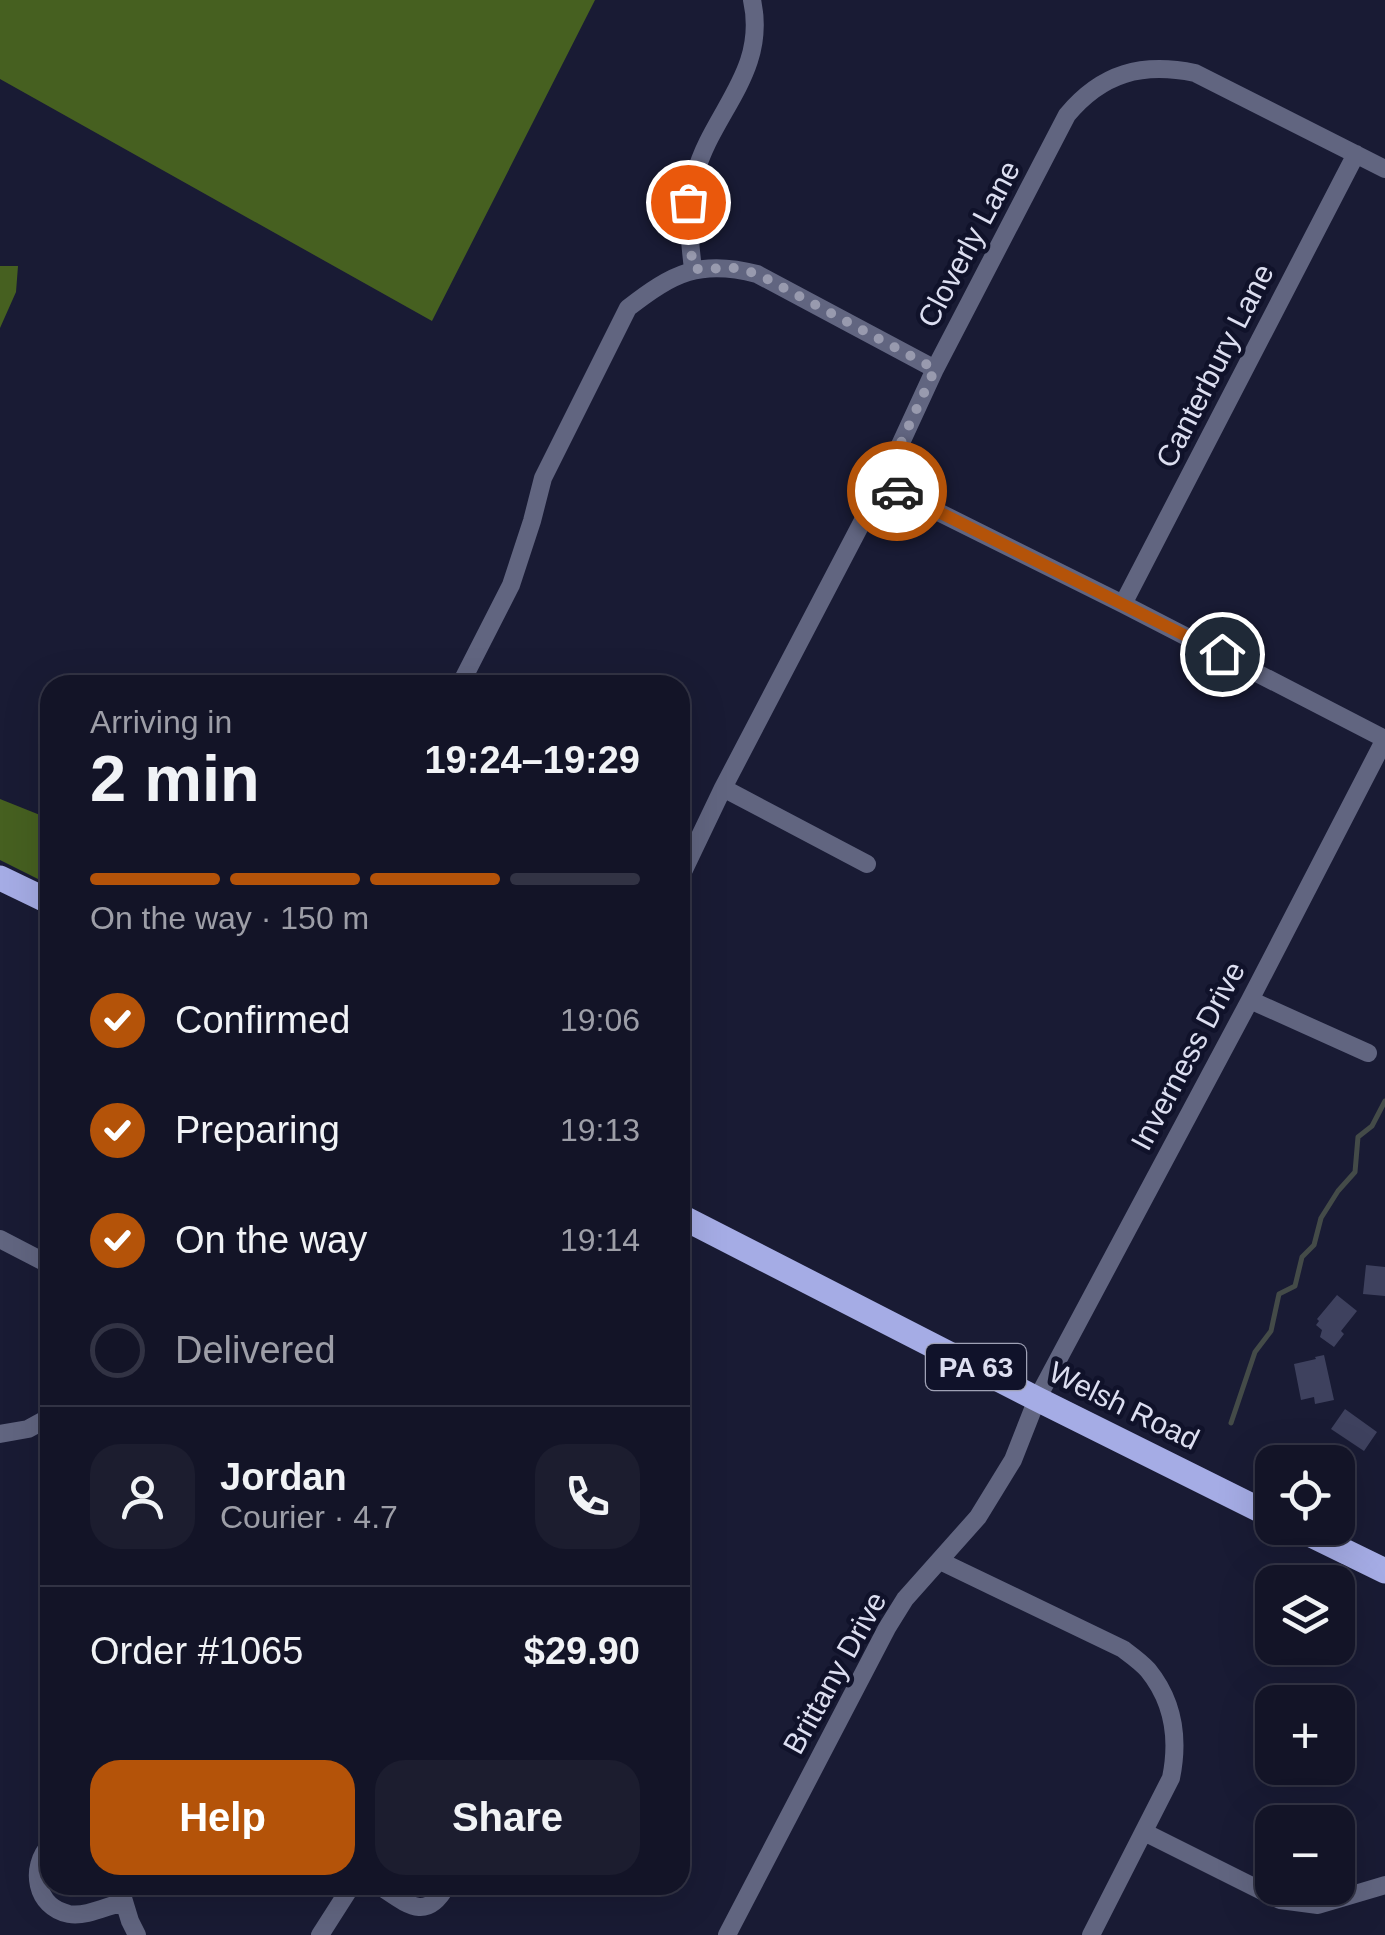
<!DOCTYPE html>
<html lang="en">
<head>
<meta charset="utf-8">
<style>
  :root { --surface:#131427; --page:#1c1d2f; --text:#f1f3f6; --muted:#9d9ea7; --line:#323344; --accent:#b45309 }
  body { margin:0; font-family:Arial,sans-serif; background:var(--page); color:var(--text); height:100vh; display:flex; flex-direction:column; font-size:38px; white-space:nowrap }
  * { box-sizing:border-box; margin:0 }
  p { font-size:32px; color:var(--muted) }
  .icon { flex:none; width:55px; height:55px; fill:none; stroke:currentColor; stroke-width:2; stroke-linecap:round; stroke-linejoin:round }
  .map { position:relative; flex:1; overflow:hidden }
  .details { position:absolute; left:40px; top:675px; width:650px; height:1220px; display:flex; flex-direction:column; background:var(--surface); border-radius:30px; box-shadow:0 10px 40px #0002,0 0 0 2px var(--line) }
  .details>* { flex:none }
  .buttons { position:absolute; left:1255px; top:1445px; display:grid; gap:20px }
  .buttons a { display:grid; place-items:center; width:100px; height:100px; border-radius:20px; background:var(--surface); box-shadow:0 10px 40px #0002,0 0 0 2px var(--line); font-size:50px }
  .pin { position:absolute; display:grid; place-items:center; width:85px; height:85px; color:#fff; margin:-42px; border:5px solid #fff; border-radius:50%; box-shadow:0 2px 10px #0007 }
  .courier { position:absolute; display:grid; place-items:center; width:100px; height:100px; margin:-50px; border:8px solid #b45309; border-radius:50%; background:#fff; color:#222; box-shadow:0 2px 12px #0007 }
  .head em { font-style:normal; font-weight:700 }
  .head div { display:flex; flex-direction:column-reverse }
  .head { display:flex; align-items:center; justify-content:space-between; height:170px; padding:0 50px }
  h1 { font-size:65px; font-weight:700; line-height:75px }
  .bar { display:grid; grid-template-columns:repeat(4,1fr); gap:15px 10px; align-content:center; height:120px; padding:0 50px }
  .bar i { height:12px; border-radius:8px; background:var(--line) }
  .bar .on { background:var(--accent) }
  .bar p { grid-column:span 4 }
  .line { display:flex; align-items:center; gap:25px; padding:0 50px; border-top:2px solid var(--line) }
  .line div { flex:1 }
  .round { display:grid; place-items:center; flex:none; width:105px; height:105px; border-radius:30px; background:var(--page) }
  ol { padding:0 50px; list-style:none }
  li { display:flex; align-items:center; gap:30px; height:110px }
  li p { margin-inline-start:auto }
  li .icon { padding:10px; border-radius:50%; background:var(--accent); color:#fff; stroke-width:4 }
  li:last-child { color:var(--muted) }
  li i { width:55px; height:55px; border:5px solid var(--line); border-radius:50% }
  .button { display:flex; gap:20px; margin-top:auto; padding:20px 50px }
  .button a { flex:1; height:115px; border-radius:30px; background:var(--accent); color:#fff; font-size:40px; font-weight:700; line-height:115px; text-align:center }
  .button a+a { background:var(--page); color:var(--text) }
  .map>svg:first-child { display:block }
</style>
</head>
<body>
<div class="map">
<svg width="1385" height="1935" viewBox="0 0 1385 1935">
  <rect width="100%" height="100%" fill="#191b34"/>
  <path fill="#466020" d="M 0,0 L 595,0 L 432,321 L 0,79 Z
    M 0,266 L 18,266 L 16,292 L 0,328 Z
    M 0,799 L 50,819 L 50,885 L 0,860 Z"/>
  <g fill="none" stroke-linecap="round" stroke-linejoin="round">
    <path stroke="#444b48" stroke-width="5" d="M 1231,1423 L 1255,1352 L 1271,1331 L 1279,1294 L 1295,1286 L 1302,1257 L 1314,1245 L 1321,1218 L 1338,1191 L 1355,1172 L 1358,1137 L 1372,1126 L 1385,1101"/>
  </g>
  <path fill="#3e415e" d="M 1366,1265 L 1385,1267 L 1385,1296 L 1363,1294 Z
    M 1337,1295 L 1357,1311 L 1341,1331 L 1344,1334 L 1334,1347 L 1320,1337 L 1322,1330 L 1316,1325 L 1319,1321 L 1317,1319 Z
    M 1324,1355 L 1334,1400 L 1315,1404 L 1314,1397 L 1301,1400 L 1294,1364 L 1316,1359 L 1315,1357 Z
    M 1345,1409 L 1377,1432 L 1364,1451 L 1331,1429 Z"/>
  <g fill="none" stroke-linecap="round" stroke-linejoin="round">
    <path stroke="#616580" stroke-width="18" d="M 693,269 C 689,236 686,208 695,175 C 712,112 768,72 752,0
      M 1123,604 L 1356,154
      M 460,685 L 511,585 L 532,521 L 543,478 L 628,308 C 673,273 700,259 757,274 L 935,369
      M 723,788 L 867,864
      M 680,878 L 723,788 L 882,484 L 935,369 L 1067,115 C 1102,73 1142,62 1195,73 L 1385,169
      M 1250,1000 L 1368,1053
      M 0,1239 L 50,1265
      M 0,1434 L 28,1429 L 50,1417
      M 940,1561 L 1123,1649 C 1131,1655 1141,1662 1148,1670 C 1174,1702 1179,1739 1171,1778 L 1091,1935
      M 1144,1832 L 1280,1900 L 1318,1905 L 1385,1885
      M 50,1845 C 29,1867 35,1907 69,1914 C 86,1917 107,1906 124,1902
      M 119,1885 L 130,1921 L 137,1935
      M 378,1885 C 406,1903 426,1924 447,1885
      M 320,1935 L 352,1885
      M 727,1935 L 887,1628 L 905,1599 L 978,1517 L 1013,1460 L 1037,1399 L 1250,1000 L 1385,739 L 1123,604 L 882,484"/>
    <path stroke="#a5ace5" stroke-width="25" d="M 0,878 L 50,902
      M 680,1216 L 1037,1399 L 1272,1516
      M 1297,1528 L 1385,1571"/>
  </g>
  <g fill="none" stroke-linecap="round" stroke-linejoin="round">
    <path stroke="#989aae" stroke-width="10" stroke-dasharray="0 18" d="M 688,202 L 688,222 L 693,269 L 734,268 L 758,274 L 935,369 L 882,484 L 897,491"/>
    <path stroke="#b45309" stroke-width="12" d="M 897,491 L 1222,654"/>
  </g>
  <g text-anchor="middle" stroke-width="9" stroke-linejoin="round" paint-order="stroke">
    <rect fill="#10122a" stroke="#9fa1b5" stroke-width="2.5" x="926" y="1344" width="100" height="46" rx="8"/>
    <g font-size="28" font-weight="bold" fill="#dcdef0">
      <text x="976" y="1377">PA 63</text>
    </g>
    <g font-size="30" fill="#dcdef0" stroke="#10122a">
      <text transform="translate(969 244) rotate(-62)" y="10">Cloverly Lane</text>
      <text transform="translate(1215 366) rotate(-63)" y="10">Canterbury Lane</text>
      <text transform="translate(1188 1056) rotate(-62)" y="10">Inverness Drive</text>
      <text transform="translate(1124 1406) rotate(26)" y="10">Welsh Road</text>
      <text transform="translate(835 1673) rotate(-61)" y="10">Brittany Drive</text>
    </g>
  </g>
</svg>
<div class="buttons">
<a><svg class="icon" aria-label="locate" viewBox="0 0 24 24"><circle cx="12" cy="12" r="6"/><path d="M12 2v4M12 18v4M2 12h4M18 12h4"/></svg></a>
<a><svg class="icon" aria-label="layers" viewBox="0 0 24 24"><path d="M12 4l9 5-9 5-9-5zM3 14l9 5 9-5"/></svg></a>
<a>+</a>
<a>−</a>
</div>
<div class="pin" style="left:688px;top:202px;background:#ea580c"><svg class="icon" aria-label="bag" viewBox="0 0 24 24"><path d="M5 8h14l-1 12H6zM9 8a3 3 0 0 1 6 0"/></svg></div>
<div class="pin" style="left:1222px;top:654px;background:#1f2937"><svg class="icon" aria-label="home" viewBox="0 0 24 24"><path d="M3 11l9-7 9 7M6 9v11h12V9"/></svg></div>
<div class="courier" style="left:897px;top:491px"><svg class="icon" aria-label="car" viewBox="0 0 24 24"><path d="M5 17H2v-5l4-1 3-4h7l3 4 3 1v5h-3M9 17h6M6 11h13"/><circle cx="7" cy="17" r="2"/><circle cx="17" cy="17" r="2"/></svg></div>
<section class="details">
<div class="head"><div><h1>2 min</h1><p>Arriving in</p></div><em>19:24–19:29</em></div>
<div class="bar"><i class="on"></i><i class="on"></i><i class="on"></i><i></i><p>On the way · 150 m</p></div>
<ol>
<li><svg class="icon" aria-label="check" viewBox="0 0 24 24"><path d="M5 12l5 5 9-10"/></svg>Confirmed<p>19:06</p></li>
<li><svg class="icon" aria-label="check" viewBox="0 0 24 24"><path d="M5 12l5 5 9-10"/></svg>Preparing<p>19:13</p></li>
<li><svg class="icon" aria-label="check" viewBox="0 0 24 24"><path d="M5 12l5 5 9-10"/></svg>On the way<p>19:14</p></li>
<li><i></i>Delivered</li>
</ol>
<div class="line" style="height:180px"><a class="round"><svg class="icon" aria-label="person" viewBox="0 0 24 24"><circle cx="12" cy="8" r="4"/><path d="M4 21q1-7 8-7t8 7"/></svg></a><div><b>Jordan</b><p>Courier · 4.7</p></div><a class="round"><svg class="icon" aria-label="phone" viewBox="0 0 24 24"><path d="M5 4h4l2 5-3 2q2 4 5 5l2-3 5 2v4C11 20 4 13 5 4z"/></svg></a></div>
<div class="line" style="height:130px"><div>Order #1065</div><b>$29.90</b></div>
<div class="button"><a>Help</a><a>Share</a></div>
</section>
</div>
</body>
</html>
